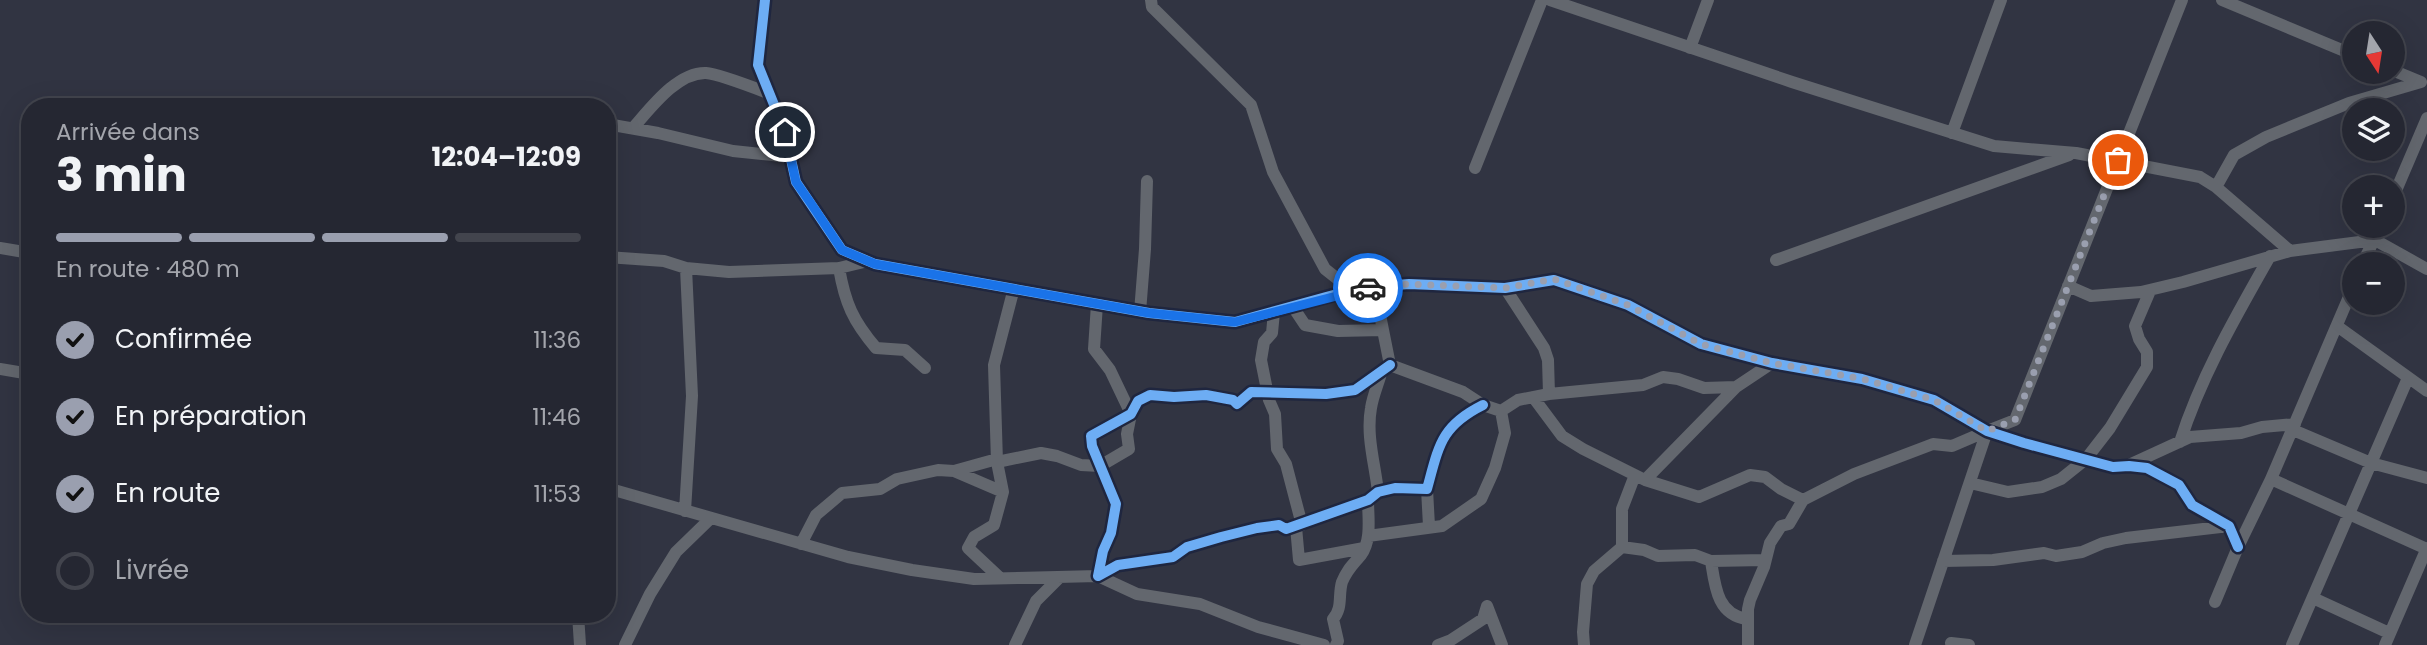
<!DOCTYPE html>
<html lang="fr">
<head>
<meta charset="utf-8">
<style>
  :root { --surface:#252732; --page:#2d2f3a; --text:#f1f3f6; --muted:#a3a5ac; --line:#42444d; --accent:#9a9faf }
  body { margin:0; font-family:Poppins,sans-serif; background:var(--page); color:var(--text); height:100vh; display:flex; flex-direction:column; font-size:26px; white-space:nowrap }
  * { box-sizing:border-box; margin:0 }
  p { font-size:23px; color:var(--muted) }
  .icon { flex:none; width:38px; height:38px; fill:none; stroke:currentColor; stroke-width:2; stroke-linecap:round; stroke-linejoin:round }
  .map { position:relative; flex:1; overflow:hidden }
  .sheet { position:absolute; left:21px; top:98px; width:595px; height:525px; display:flex; flex-direction:column; background:var(--surface); border-radius:28px; box-shadow:0 7px 28px #0002,0 0 0 2px var(--line) }
  .sheet>* { flex:none }
  .needle { width:46px; rotate:168deg }
  .controls { position:absolute; left:2342px; top:21px; display:grid; gap:14px }
  .controls a { display:grid; place-items:center; width:63px; height:63px; border-radius:50%; background:var(--surface); box-shadow:0 7px 28px #0002,0 0 0 2px var(--line); font-size:35px }
  .pin { position:absolute; display:grid; place-items:center; width:60px; height:60px; color:#fff; margin:-30px; border:4px solid #fff; border-radius:50%; box-shadow:0 2px 7px #0007 }
  .courier { position:absolute; display:grid; place-items:center; width:70px; height:70px; margin:-35px; border:5px solid #1a73e8; border-radius:50%; background:#fff; color:#222; box-shadow:0 2px 9px #0007 }
  .overview em { font-style:normal; font-weight:700 }
  .overview div { display:flex; flex-direction:column-reverse }
  .overview { display:flex; align-items:center; justify-content:space-between; height:119px; padding:0 35px }
  h1 { font-size:46px; font-weight:700; line-height:52px }
  .bar { display:grid; grid-template-columns:repeat(4,1fr); gap:10px 7px; align-content:center; height:84px; padding:0 35px }
  .bar i { height:9px; border-radius:5px; background:var(--line) }
  .bar .selected { background:var(--accent) }
  .bar p { grid-column:span 4 }
  ol { padding:0 35px; list-style:none }
  li { display:flex; align-items:center; gap:21px; height:77px }
  li p { margin-inline-start:auto }
  li .icon { padding:7px; border-radius:50%; background:var(--accent); color:#111; stroke-width:4 }
  li:last-child { color:var(--muted) }
  li i { width:38px; height:38px; border:4px solid var(--line); border-radius:50% }
  .map>svg:first-child { display:block }
</style>
</head>
<body>
<div class="map">
<svg width="2427" height="645" viewBox="0 0 2427 645">
  <rect width="100%" height="100%" fill="#313442"/>
  <g fill="none" stroke-linecap="round" stroke-linejoin="round">
    <path stroke="#63676e" stroke-width="12" d="M 765,0 L 758,65 L 785,132 L 796,182 L 842,250 L 875,264 L 1149,313 L 1235,322 L 1359,288 L 1409,284 L 1505,288 L 1554,280 L 1628,305 L 1701,344 L 1772,363 L 1862,379 L 1934,400 L 1987,431 L 2024,443 L 2113,467 L 2129,466 L 2147,468 L 2179,485 L 2192,505 L 2229,526 L 2238,547
      M 1151,0 L 1152,7 L 1251,105 L 1273,172 L 1325,269 L 1344,284 L 1359,288 L 1380,315 L 1390,365 L 1463,392 L 1483,405 L 1501,411
      M 1550,0 L 1792,82 L 1994,146 L 2076,153 L 2200,177 L 2216,187 L 2290,251
      M 2222,0 L 2354,55
      M 1690,48 L 1708,0
      M 2392,70 L 2421,82
      M 607,124 L 658,133 L 733,151 L 791,157
      M 633,128 C 650,109 677,72 706,73 C 718,74 755,88 768,93
      M 1952,133 L 2001,0
      M 1475,168 L 1542,0
      M 2216,187 L 2234,155 L 2266,137 L 2349,103 L 2421,82
      M 2392,200 L 2427,118
      M 0,248 L 30,253
      M 607,257 L 664,261 L 686,268 L 729,272 L 839,268 L 868,261
      M 1776,260 L 2069,155
      M 2362,264 L 2381,226
      M 839,268 C 845,303 853,321 876,348 L 905,350 L 925,368
      M 2068,286 L 2091,296 L 2141,292 L 2183,282 L 2290,251 L 2375,240 L 2427,269
      M 1505,288 L 1544,348 L 1548,360 L 1549,394
      M 1293,307 L 1305,325 L 1338,331 L 1383,330
      M 1140,312 L 1145,249 L 1147,181
      M 1274,312 L 1272,333 L 1264,342 L 1261,360 L 1269,400 L 1275,414 L 1277,449 L 1286,464 L 1302,525
      M 2337,326 L 2427,391
      M 1390,365 L 1355,390 L 1326,394 L 1251,392 L 1237,404 L 1233,400 L 1206,395 L 1174,397 L 1150,395 L 1138,401 L 1131,414 L 1091,436 L 1092,446 L 1116,504 L 1111,533 L 1103,551 L 1098,576 L 1118,565 L 1173,557 L 1187,547 L 1221,537 L 1257,528 L 1279,525 L 1286,529 L 1368,500 L 1378,492 L 1395,488 L 1427,489 C 1439,445 1441,426 1483,405
      M 0,369 L 30,374
      M 1533,397 L 1562,436 L 1583,449 L 1645,480 L 1736,387 L 1772,363
      M 1501,411 L 1518,400 L 1549,394 L 1643,385 L 1663,377 L 1678,379 L 1704,388 L 1736,387
      M 2293,430 L 2371,463 L 2427,478
      M 2180,442 C 2201,376 2236,316 2270,256
      M 997,462 L 1041,453 L 1057,456 L 1081,465 L 1100,466 L 1129,449 L 1127,434 L 1131,414 L 1110,370 L 1094,349 L 1097,304
      M 2129,465 L 2190,437 L 2241,433 L 2262,427 L 2295,424
      M 954,471 L 1003,492
      M 2271,479 L 2427,549
      M 1645,480 L 1699,497 L 1750,475 L 1765,477 L 1781,489 L 1803,500
      M 1970,483 L 2008,492 L 2042,487 L 2061,479 L 2086,459 L 2110,428 L 2147,367 L 2147,352 L 2139,339 L 2135,326 L 2150,291
      M 607,488 L 848,557 L 912,570 L 974,579 L 1098,576 L 1137,594 L 1200,604 L 1258,627 L 1324,645
      M 1427,489 L 1429,526
      M 1378,492 C 1375,464 1366,436 1371,408 C 1373,395 1379,382 1382,370
      M 685,511 L 692,396 L 686,268
      M 1296,527 L 1299,560 L 1364,548
      M 1368,536 L 1442,526 L 1481,499 L 1495,468 L 1505,433 L 1501,411
      M 801,544 L 816,515 L 842,493 L 880,489 L 897,479 L 938,470 L 954,471 L 997,459
      M 1622,547 L 1644,550 L 1658,556 L 1695,555 L 1711,561 L 1765,560
      M 1711,561 C 1715,586 1717,615 1747,619
      M 1943,561 L 1993,560 L 2044,553 L 2056,556 L 2082,552 L 2103,543 L 2126,538 L 2229,526
      M 1000,578 L 968,548 L 974,537 L 994,525 L 1003,492 L 997,462 L 994,365 L 1014,288
      M 2313,598 L 2389,633
      M 2215,602 L 2238,547 L 2271,479 L 2354,285
      M 1487,606 L 1502,645
      M 578,614 L 580,645
      M 1951,643 L 1969,645
      M 625,645 L 650,594 L 676,552 L 711,518
      M 1015,645 L 1036,601 L 1059,578
      M 1336,645 L 1338,641 L 1333,619 C 1343,608 1338,595 1342,582 C 1348,568 1352,566 1361,555 C 1372,540 1368,517 1368,500
      M 1438,645 L 1451,640 L 1483,619 L 1487,606
      M 1584,645 L 1583,632 L 1587,584 L 1594,571 L 1622,547 L 1622,509 L 1635,475
      M 1748,645 L 1748,609 L 1750,600 L 1764,567 L 1770,543 L 1781,526 L 1789,524 L 1803,500 L 1854,474 L 1933,444 L 1952,446 L 1987,431
      M 1915,645 L 1987,431 L 2015,420 L 2182,0
      M 2292,645 L 2408,378
      M 2385,645 L 2427,548"/>
    <g stroke="#1f263f" stroke-width="15">
      <path id="cycleway" d="M 765,0 L 758,65 L 785,132 L 796,182 L 842,250 L 875,264 L 1149,313 L 1235,322 L 1359,288 L 1409,284 L 1505,288 L 1554,280 L 1628,305 L 1701,344 L 1772,363 L 1862,379 L 1934,400 L 1987,431 L 2024,443 L 2113,467 L 2129,466 L 2147,468 L 2179,485 L 2192,505 L 2229,526 L 2238,547
        M 1390,365 L 1355,390 L 1326,394 L 1251,392 L 1237,404 L 1233,400 L 1206,395 L 1174,397 L 1150,395 L 1138,401 L 1131,414 L 1091,436 L 1092,446 L 1116,504 L 1111,533 L 1103,551 L 1098,576 L 1118,565 L 1173,557 L 1187,547 L 1221,537 L 1257,528 L 1279,525 L 1286,529 L 1368,500 L 1378,492 L 1395,488 L 1427,489 C 1439,445 1441,426 1483,405"/>
    </g>
    <use href="#cycleway" stroke="#6dadf4" stroke-width="10"/>
  </g>
  <g fill="none" stroke-linecap="round" stroke-linejoin="round">
    <path stroke="#9a9faf" stroke-width="7" stroke-dasharray="0 12.6" d="M 1368,288 L 1409,284 L 1505,288 L 1554,279 L 1628,305 L 1701,344 L 1772,363 L 1863,379 L 1934,400 L 1987,431 L 2015,420 L 2118,160"/>
    <path stroke="#1a73e8" stroke-width="9" d="M 785,132 L 796,182 L 812,205 L 842,250 L 875,264 L 1149,313 L 1235,322 L 1368,288"/>
  </g>
</svg>
<div class="controls">
<a><svg class="needle" viewBox="-14 -14 28 28"><path d="M0-13l5 13h-10z" fill="#e53935"/><path d="M0 13l5-13h-10z" fill="#a3a5ac"/></svg></a>
<a><svg class="icon" aria-label="layers" viewBox="0 0 24 24"><path d="M12 4l9 5-9 5-9-5zM3 14l9 5 9-5"/></svg></a>
<a>+</a>
<a>−</a>
</div>
<div class="pin" style="left:2118px;top:160px;background:#ea580c"><svg class="icon" aria-label="bag" viewBox="0 0 24 24"><path d="M5 8h14l-1 12H6zM9 8a3 3 0 0 1 6 0"/></svg></div>
<div class="pin" style="left:785px;top:132px;background:#1f2937"><svg class="icon" aria-label="home" viewBox="0 0 24 24"><path d="M3 11l9-7 9 7M6 9v11h12V9"/></svg></div>
<div class="courier" style="left:1368px;top:288px"><svg class="icon" aria-label="car" viewBox="0 0 24 24"><path d="M5 17H2v-5l4-1 3-4h7l3 4 3 1v5h-3M9 17h6M6 11h13"/><circle cx="7" cy="17" r="2"/><circle cx="17" cy="17" r="2"/></svg></div>
<section class="sheet">
<div class="overview"><div><h1>3 min</h1><p>Arrivée dans</p></div><em>12:04–12:09</em></div>
<div class="bar"><i class="selected"></i><i class="selected"></i><i class="selected"></i><i></i><p>En route · 480 m</p></div>
<ol>
<li><svg class="icon" aria-label="check" viewBox="0 0 24 24"><path d="M5 12l5 5 9-10"/></svg>Confirmée<p>11:36</p></li>
<li><svg class="icon" aria-label="check" viewBox="0 0 24 24"><path d="M5 12l5 5 9-10"/></svg>En préparation<p>11:46</p></li>
<li><svg class="icon" aria-label="check" viewBox="0 0 24 24"><path d="M5 12l5 5 9-10"/></svg>En route<p>11:53</p></li>
<li><i></i>Livrée</li>
</ol>
</section>
</div>
</body>
</html>
